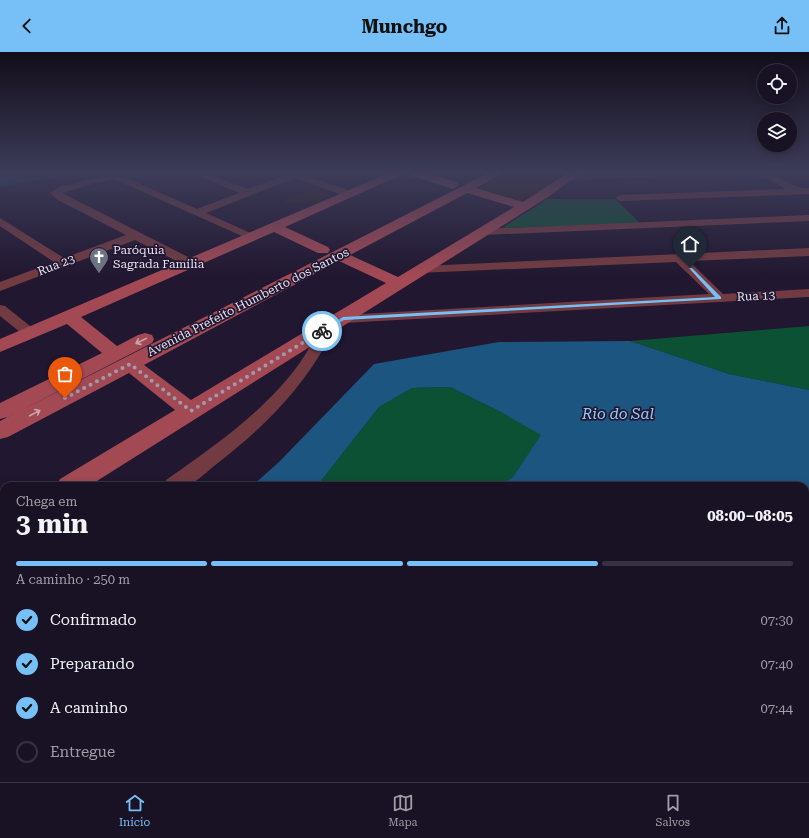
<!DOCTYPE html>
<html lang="pt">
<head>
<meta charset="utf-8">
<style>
  :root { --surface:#191124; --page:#221a2c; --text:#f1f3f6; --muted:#9f9da6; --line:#373141; --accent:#76c0f7 }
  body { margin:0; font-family:"Roboto Serif",serif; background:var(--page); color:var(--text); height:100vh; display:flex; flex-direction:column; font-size:15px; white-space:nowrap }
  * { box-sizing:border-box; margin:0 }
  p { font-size:13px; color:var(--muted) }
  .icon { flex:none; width:22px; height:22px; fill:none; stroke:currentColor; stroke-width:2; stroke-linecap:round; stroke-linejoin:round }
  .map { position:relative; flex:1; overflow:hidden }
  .side { position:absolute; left:0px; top:430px; width:809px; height:300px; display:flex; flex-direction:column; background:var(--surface); border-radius:12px 12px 0 0; box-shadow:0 2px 10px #0003,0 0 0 1px var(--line) }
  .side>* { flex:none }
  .controls { position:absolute; left:757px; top:12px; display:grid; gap:8px }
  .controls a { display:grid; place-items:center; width:40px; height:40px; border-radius:50%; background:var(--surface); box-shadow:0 2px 10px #0003,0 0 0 1px var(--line); font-size:20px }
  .pin { position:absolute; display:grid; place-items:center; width:34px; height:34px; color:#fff; margin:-41px -17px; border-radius:50% 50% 50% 0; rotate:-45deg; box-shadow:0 0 4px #0007 }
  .pin .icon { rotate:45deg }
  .courier { position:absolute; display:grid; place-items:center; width:40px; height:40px; margin:-20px; border:3px solid #76c0f7; border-radius:50%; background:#fff; color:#222; box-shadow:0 1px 5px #0007 }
  .headline em { font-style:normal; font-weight:700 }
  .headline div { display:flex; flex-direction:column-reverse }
  .headline { display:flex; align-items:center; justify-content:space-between; height:68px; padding:0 16px }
  h1 { font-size:26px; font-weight:700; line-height:30px }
  .bar { display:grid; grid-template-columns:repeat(4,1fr); gap:6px 4px; align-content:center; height:48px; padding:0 16px }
  .bar i { height:5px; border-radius:3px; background:var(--line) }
  .bar .on { background:var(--accent) }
  .bar p { grid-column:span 4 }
  ol { padding:0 16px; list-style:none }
  li { display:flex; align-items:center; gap:12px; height:44px }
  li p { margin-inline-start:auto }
  li .icon { padding:4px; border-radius:50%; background:var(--accent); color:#111; stroke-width:4 }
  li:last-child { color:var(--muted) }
  li i { width:22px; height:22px; border:2px solid var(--line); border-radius:50% }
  header { display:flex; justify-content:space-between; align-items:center; height:52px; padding:0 16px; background:var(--accent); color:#111; font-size:18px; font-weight:700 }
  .dock { display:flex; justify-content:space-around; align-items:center; height:56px; border-top:1px solid var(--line); background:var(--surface); font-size:11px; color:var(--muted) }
  .dock a { display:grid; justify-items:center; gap:2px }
  .dock .on { color:var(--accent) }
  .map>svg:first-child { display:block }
</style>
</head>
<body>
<header><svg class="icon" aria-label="back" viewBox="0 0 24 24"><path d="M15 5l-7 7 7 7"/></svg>Munchgo<svg class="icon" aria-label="share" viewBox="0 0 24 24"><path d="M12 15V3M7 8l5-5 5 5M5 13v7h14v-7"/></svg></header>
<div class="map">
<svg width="809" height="730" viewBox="0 0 809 730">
  <rect width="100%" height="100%" fill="#211730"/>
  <path fill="#311f1a" d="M 506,121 L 556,121 L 563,123 L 521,149 L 478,136 Z"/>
  <path fill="#321f1d" d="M 312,137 L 332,143 L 317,150 L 312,148 L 304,151 L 296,149 L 290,151 L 284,149 Z"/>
  <path fill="#0d5135" d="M 0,121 L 77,121 L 0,135 Z
    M 547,147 L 615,147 L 640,171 L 502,176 Z
    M 809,274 L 809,338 L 729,322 L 630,289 Z
    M 450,335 L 499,359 L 542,383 L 513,425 L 497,434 L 317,434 L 379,355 L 412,336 Z
    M 805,545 L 809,546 L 809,654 L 807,654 L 809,657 L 809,730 L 616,730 L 611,726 L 805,726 Z
    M 15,726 L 254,726 L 252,730 L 11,730 Z"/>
  <path fill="#1c557f" d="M 0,121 L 34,121 L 0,132 Z
    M 630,289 L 729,322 L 809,338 L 809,546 L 805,545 L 805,434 L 497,434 L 513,425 L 541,383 L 499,359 L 450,335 L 412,336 L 379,355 L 317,434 L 252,434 L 279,410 L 374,312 L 499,290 Z
    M 4,634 L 4,726 L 15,726 L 11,730 L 0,730 L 0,637 Z
    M 254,726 L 611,726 L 616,730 L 252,730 Z"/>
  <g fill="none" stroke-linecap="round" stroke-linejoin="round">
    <path fill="#723b41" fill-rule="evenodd" d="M 115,121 L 197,157 L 239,141 L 192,121 L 206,121 L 248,137 L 286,123 L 284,121 L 299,121 L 353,140 L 354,142 L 349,145 L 345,144 L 295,126 L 206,161 L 255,183 L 257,185 L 255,187 L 251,188 L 114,127 L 92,132 L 62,141 L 194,208 L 196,211 L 194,214 L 186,214 L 135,188 L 0,239 L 0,230 L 54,210 L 0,174 L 0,166 L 64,206 L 126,183 L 58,148 L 50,141 L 59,135 Z
      M 371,121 L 386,121 L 394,125 L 389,128 Z
      M 594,121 L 670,121 L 665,124 L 571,128 L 566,125 L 571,122 Z
      M 760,121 C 781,121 789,137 809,136 L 809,142 L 620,149 L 615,146 L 620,143 L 785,137 Z
      M 809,163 L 809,169 L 482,183 L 476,180 L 482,177 Z
      M 809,196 L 809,204 L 689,209 L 723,242 L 809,237 L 809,245 L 343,271 L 338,270 L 336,267 L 338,264 L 343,263 L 709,242 L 676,210 L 417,221 L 416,218 L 422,214 Z
      M 0,253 L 5,254 L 35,278 L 38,281 L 35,284 L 25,284 L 0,264 Z
      M 328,272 L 333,273 L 335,276 C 304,336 267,373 214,414 C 208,419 194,432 187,434 C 180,436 170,434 163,434 L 166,428 C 214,394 264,360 299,312 C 308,300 314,285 323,273 Z
      M 4,538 L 4,563 L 0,565 L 0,540 Z"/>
    <path fill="#a24954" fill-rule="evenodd" d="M 389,121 L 405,121 L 285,175 L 328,195 L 330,198 L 328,201 L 318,201 L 274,180 L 81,265 L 117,294 L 138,283 L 145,281 L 152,283 L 154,287 L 152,291 L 8,365 L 0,367 L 0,351 L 102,301 L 67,272 L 0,300 L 0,287 Z
      M 407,121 L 426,121 L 457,130 L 459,133 L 453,137 L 409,123 Z
      M 488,121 L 503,121 L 476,136 L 523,150 L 567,121 L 581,121 L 548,145 L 89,434 L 56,434 L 60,427 L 175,358 L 129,321 L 8,385 L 0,387 L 0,369 ZM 467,141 L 514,155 L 398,225 L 350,203 ZM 339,209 L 386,231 L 191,348 L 144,313 Z
      M 4,464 L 4,487 L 0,488 L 0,465 Z"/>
  </g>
  <defs><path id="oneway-shaft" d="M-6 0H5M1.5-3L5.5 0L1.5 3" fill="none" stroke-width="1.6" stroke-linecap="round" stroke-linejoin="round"/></defs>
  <g stroke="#cba4b2">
    <use href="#oneway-shaft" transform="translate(141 289) rotate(154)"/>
    <use href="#oneway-shaft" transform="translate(35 361) rotate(-28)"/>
  </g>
  <linearGradient id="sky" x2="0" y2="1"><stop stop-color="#120d1a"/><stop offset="0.54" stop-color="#3d3c59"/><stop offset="1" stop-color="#3d3c59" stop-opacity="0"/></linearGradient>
  <rect width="809" height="223" fill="url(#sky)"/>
  <path fill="#76c0f7" d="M 689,216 L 692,216 L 721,245 L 721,247 L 344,268 L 324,280 L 320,279 L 343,265 L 715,245 Z"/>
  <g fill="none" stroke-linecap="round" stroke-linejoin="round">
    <path stroke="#a19aad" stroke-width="4" stroke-dasharray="0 7.2" d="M 65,346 L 130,312 L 191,359 L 322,279"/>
  </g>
  <defs>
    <g id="church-pin" transform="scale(1)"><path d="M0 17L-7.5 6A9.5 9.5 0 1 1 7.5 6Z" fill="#6b7280" stroke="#211730"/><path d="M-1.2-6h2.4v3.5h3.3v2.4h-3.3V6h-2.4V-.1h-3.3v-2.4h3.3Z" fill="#fff"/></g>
  </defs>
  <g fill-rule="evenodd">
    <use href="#church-pin" x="99" y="205"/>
  </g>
  <g text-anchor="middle" stroke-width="3.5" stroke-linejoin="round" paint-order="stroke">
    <g font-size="12" fill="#e6e0f1" stroke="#211730" text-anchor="start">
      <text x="113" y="202">Paróquia<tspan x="113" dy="14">Sagrada Família</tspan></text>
    </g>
    <g font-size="12" fill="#e6e0f1" stroke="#211730">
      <text transform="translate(56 213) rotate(-21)" y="4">Rua 23</text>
      <text transform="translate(756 244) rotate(-3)" y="4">Rua 13</text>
      <text transform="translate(248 250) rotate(-27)" y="4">Avenida Prefeito Humberto dos Santos</text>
    </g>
    <g font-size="15" font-style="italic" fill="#96ccfa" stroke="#211730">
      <text x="618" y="367">Rio do Sal</text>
    </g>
  </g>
</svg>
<div class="controls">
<a><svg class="icon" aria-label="locate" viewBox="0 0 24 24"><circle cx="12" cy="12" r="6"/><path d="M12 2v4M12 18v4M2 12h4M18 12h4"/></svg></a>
<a><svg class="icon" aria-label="layers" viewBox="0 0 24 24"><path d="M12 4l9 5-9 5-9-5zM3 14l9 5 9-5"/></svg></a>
</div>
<div class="pin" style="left:65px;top:346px;background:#ea580c"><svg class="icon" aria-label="bag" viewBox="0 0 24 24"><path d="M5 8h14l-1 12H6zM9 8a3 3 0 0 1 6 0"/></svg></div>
<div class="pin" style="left:690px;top:216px;background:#1f2937"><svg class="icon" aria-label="home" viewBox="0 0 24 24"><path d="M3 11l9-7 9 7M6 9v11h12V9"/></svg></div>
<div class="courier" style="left:322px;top:279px"><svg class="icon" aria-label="bike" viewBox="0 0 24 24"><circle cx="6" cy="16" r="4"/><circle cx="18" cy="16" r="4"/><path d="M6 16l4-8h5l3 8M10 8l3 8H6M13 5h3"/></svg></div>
<section class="side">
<div class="headline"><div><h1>3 min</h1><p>Chega em</p></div><em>08:00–08:05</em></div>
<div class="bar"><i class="on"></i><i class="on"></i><i class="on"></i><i></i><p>A caminho · 250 m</p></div>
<ol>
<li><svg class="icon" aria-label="check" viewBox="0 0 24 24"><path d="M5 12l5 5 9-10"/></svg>Confirmado<p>07:30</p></li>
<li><svg class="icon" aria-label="check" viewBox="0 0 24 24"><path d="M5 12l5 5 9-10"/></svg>Preparando<p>07:40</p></li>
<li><svg class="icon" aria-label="check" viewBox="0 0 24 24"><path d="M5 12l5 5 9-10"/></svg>A caminho<p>07:44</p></li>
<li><i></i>Entregue</li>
</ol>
</section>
</div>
<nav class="dock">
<a class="on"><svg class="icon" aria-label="home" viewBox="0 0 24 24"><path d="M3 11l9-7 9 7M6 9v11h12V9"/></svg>Início</a>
<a><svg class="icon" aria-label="map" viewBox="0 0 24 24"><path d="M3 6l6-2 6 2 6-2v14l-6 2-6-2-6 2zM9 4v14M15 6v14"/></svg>Mapa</a>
<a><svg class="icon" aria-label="saved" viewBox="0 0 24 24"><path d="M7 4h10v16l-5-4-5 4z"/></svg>Salvos</a>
</nav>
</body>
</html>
